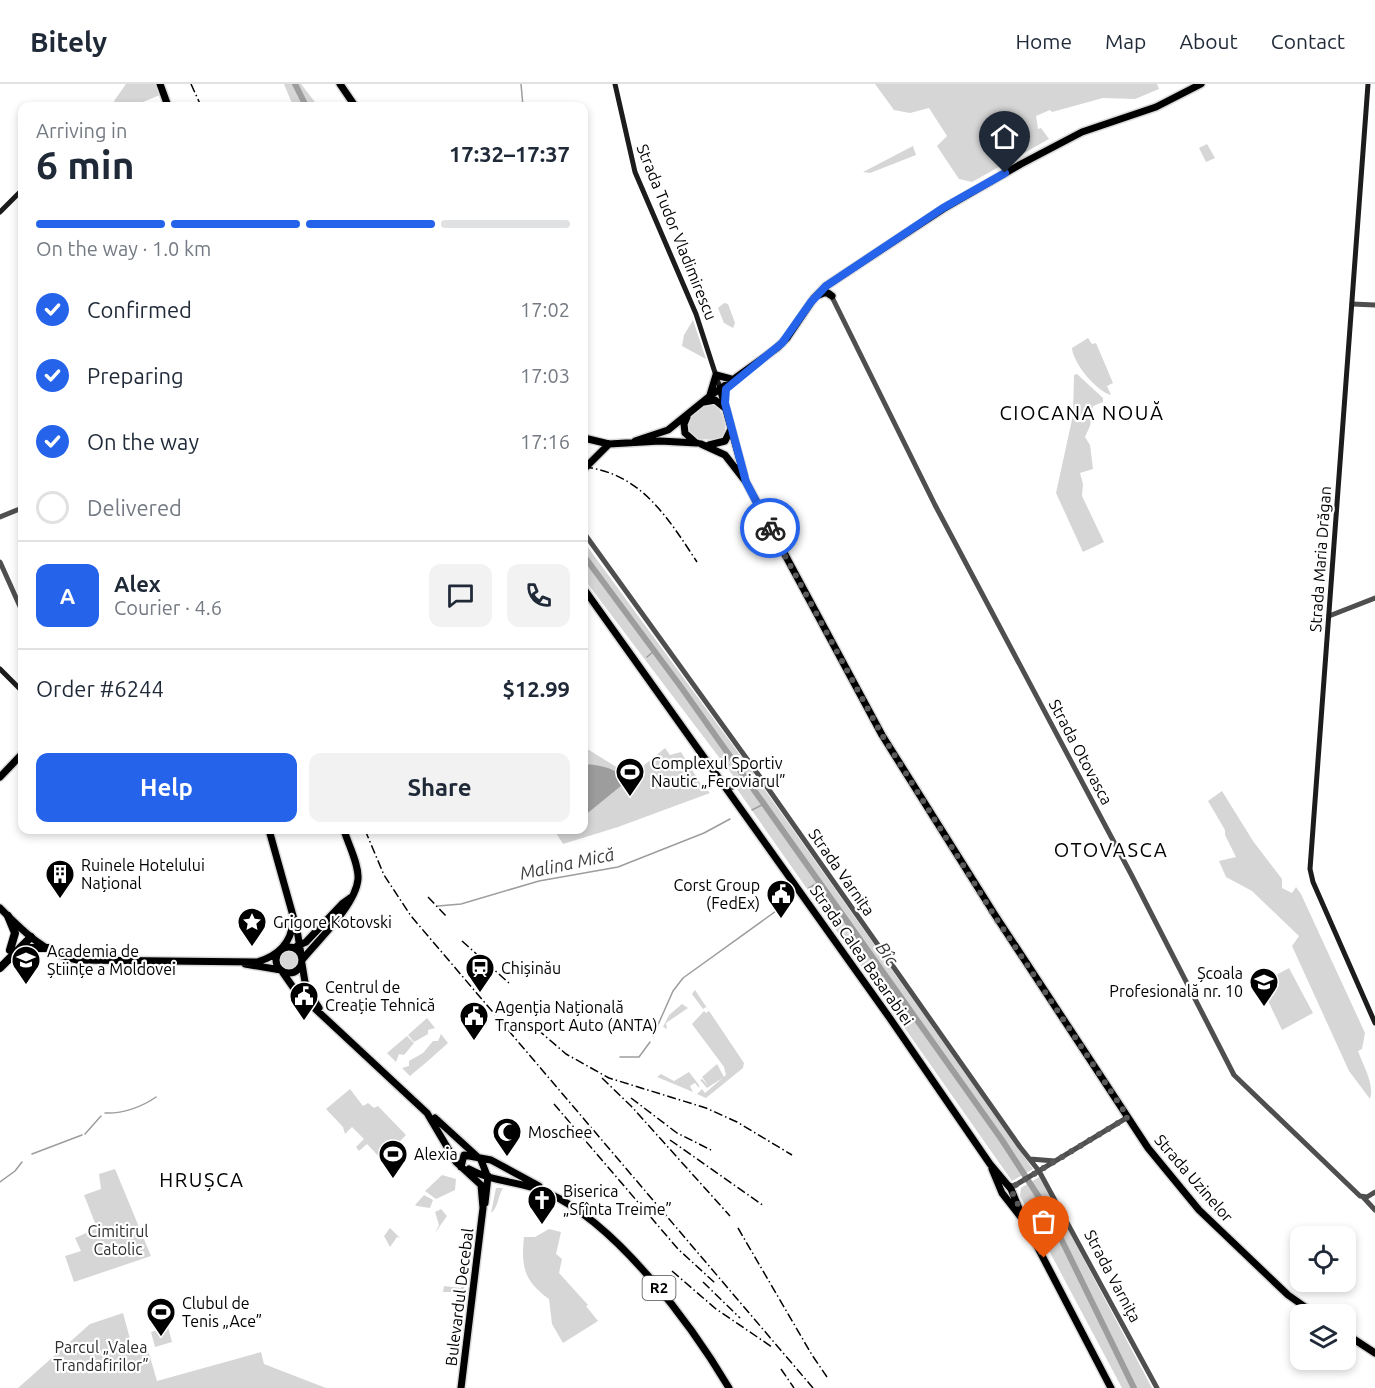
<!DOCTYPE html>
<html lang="en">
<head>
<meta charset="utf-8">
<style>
  :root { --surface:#fff; --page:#f2f2f3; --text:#1f2937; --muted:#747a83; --line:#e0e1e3; --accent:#2563eb }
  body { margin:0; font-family:Ubuntu,sans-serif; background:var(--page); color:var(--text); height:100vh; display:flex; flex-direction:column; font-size:22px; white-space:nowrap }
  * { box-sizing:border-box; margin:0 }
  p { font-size:20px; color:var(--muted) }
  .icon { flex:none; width:33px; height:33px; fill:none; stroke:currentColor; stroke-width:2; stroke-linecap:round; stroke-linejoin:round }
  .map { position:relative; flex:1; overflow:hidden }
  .panel { position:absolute; left:18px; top:18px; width:570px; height:732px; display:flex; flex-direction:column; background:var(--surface); border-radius:12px; box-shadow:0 3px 9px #0003 }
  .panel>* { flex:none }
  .tools { position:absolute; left:1290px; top:1142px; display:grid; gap:12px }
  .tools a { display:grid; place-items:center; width:66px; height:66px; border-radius:12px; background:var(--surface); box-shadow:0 3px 9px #0003; font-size:30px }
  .pin { position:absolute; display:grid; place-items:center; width:51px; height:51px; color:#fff; margin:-62px -26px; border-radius:50% 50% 50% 0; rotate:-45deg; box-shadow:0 0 6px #0007 }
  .pin .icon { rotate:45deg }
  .courier { position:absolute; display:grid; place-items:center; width:60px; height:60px; margin:-30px; border:4px solid #2563eb; border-radius:50%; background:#fff; color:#222; box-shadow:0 2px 8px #0007 }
  .summary em { font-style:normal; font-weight:700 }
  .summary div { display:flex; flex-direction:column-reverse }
  .summary { display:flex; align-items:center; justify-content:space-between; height:102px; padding:0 18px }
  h1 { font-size:39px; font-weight:700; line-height:45px }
  .bar { display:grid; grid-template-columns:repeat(4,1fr); gap:9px 6px; align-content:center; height:72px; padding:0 18px }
  .bar i { height:8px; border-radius:4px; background:var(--line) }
  .bar .active { background:var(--accent) }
  .bar p { grid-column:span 4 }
  .line { display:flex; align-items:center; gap:15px; padding:0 18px; border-top:2px solid var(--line) }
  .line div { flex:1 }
  .round { display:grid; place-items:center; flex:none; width:63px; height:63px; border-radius:12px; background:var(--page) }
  ol { padding:0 18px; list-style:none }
  li { display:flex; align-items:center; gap:18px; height:66px }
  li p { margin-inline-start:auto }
  li .icon { padding:6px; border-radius:50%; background:var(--accent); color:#fff; stroke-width:4 }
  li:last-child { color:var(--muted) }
  li i { width:33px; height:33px; border:3px solid var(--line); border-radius:50% }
  .primary-button { display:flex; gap:12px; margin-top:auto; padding:12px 18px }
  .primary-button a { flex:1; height:69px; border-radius:12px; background:var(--accent); color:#fff; font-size:24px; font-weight:700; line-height:69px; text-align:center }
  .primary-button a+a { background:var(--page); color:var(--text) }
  header { display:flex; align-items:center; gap:36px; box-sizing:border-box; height:84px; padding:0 30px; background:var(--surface); border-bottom:2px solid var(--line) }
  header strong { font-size:28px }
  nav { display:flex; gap:33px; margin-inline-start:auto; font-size:21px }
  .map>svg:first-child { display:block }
</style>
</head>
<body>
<header>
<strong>Bitely</strong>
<nav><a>Home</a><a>Map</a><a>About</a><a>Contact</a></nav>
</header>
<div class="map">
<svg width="1375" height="1304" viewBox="0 0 1375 1304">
  <rect width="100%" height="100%" fill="#fff"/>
  <path fill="#d6d6d6" d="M 126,0 L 156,0 L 160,11 L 133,22 L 117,22 L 114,17 Z
    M 284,0 L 301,0 L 318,22 L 293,22 Z
    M 875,0 L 1157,0 L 1159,5 L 1135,15 L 1103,14 L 1052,28 L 1050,26 L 1036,32 L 1038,45 L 1041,44 L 1049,55 L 972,98 L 959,95 L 937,62 L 947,52 L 929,24 L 910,29 L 894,26 Z
    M 1207,60 L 1215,74 L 1206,78 L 1199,64 Z
    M 913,62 L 916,71 L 870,89 L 863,88 Z
    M 724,219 L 728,220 L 735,239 L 733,244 L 724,239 L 718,224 Z
    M 693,236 L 706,275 L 682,262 L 684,251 Z
    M 1088,254 L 1092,260 L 1096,259 L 1113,299 L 1107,302 L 1111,311 C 1096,307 1073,279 1072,264 Z
    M 1077,290 L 1103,314 L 1103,318 L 1093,322 L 1090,342 L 1085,353 L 1090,361 L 1093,385 L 1080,389 L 1083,400 L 1082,412 L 1104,458 L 1083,468 L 1056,409 L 1073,331 L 1074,291 Z
    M 714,319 C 722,327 730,341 722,356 L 694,355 L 686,345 C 689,333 700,320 714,319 Z
    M 584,458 L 754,690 L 737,697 L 584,495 Z
    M 584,663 L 631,692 L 665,664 L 670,671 L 681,668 L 702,702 L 710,709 L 618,743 L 563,760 L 554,746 L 584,746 Z
    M 760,699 L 1033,1085 L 1012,1097 L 737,705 Z
    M 1222,707 L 1253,757 L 1282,795 L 1282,804 L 1292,809 L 1296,803 L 1301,810 L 1365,949 L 1362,965 L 1358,967 C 1363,981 1375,1001 1370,1015 L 1349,987 L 1292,862 L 1299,852 L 1252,807 L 1226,793 L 1219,777 L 1236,773 L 1225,751 L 1225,746 L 1208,717 Z
    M280 876a9 9 0 1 1 18 0a9 9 0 1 1-18 0Z
    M 1289,884 L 1313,929 L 1282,946 L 1260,900 Z
    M 695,906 L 744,979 L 743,984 L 706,1014 L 697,1010 L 702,1005 L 705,1009 L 726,991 L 724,983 L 692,940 L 704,927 L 706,929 L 709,927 L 706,923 L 703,925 L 692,910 Z
    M 682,920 L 688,924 L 666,939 L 667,945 L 663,943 L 669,931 Z
    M 427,934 L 435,944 L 428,946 L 428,950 L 414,958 L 408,951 Z
    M 441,950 L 448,959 L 429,976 L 423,969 L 433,957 L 438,957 Z
    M 407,952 L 414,959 L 404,971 L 399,970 L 396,978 L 387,969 Z
    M 423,969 L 429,976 L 410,992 L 402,984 L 409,982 L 409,977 Z
    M 717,980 L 724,993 L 707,1004 L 700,996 L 702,995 L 708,1001 L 702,993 Z
    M 689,988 L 699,1001 L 699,1004 L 695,999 L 690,1002 L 693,1008 L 657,993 L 661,990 L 674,997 Z
    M 350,1005 L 363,1022 L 368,1019 L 374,1024 L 378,1022 L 406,1051 L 382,1076 L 367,1060 L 359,1067 L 356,1063 L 364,1055 L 352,1043 L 345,1050 L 343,1043 L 326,1025 Z
    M 115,1085 L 151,1172 L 74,1198 L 65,1172 L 81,1167 L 75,1154 L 97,1144 L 84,1111 L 101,1105 L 99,1090 Z
    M 442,1091 L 456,1095 L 455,1106 L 436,1115 L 425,1107 Z
    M 1039,1093 L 1046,1104 L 1152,1304 L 1122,1304 L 1020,1112 L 1021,1104 Z
    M 496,1104 L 503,1104 C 498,1112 498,1124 491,1129 Z
    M 424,1111 L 433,1116 L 430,1124 L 417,1122 L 415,1121 Z
    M 441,1125 L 447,1132 L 435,1149 L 439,1141 L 435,1128 Z
    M 390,1144 L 400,1154 L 397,1153 L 390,1163 L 384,1152 Z
    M 549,1145 L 561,1148 L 556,1170 L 562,1175 L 559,1189 L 588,1221 L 586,1222 L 598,1237 L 563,1259 L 552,1240 L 549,1215 C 524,1197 521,1183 524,1153 L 535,1153 Z
    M 462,1199 L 465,1200 L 463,1212 L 457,1212 L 455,1208 L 443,1208 L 444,1202 L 461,1204 Z
    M 123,1229 L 132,1262 L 146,1259 L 157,1297 L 261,1268 L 264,1280 L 326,1304 L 18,1304 L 90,1240 Z
    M 168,1243 L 172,1258 L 155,1263 L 151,1248 Z"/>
  <path fill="#9d9d9d" d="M 584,680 C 600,681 617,684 627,697 L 584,732 Z"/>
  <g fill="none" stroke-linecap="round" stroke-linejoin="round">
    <path stroke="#9d9d9d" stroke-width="1.5" d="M 521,0 L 523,22
      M 335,22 L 340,19
      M 647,573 L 654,567
      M 752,726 L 764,720
      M 809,804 L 819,798
      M 438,822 L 461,820 L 539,797 L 618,783 L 704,749 L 730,735
      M 653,952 L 673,907 L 683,894 L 790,817
      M 620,973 L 639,973 L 650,958
      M 105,1029 C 122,1030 142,1023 156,1013
      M 85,1050 L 101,1032
      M 32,1070 L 82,1051
      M 0,1098 L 15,1087 L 22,1078"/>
    <path stroke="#9d9d9d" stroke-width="6" d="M 295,0 L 306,22
      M 584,472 L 681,603 L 1002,1056 L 1046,1124 L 1134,1304"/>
    <g stroke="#dbdbdb" stroke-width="10">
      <path id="primary" d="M 160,0 L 168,22
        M 340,0 L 355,22
        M 819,211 L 826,208 L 832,212
        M 720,304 L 744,391
        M 710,311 L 716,291 L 731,295
        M 704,318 L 715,316 L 725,324
        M 687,333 L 684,340 L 685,349 L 695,358
        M 584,354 L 609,360 L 660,357 L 697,359
        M 635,357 L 668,346 L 710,312 L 777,264 L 787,254 L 814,214 L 826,202 L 943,125 L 1021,80 L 1082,48 L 1156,23 L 1201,0
        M 701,360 L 725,371 L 746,398 L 882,651 L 995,831 L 1148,1064 L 1199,1126 L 1288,1211 L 1315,1230
        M 709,361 L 725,357 L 731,345
        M 584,385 L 609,360
        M 584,505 L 889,933 L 990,1080 L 1011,1105 L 1025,1139 L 1111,1304
        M 0,693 L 22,670
        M 269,746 L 297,846 L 301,870
        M 0,824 C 20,844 47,872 77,876 L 257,878 C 278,872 291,859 293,838
        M 297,862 L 306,858 L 343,819 L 350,814
        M276 876a13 13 0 1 1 26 0a13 13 0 1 1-26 0Z
        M 302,876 C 318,856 356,821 358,795 C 359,780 348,760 344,746
        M 245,880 L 281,886 L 295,906 L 427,1029 L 456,1078 L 481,1101 L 483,1124 L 461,1304
        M 302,880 L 306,904 L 319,924
        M 435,1034 L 481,1076 L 488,1094
        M 461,1083 L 464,1071 L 491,1076 L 539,1102
        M 469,1085 C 494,1099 522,1097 548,1109 C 617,1140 691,1240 729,1304
        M 992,1085 L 1002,1109 L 1020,1132
        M 485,1119 L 488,1092
        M 1346,1250 L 1375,1269"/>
    </g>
    <g stroke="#dbdbdb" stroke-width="10">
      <path id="trunk" d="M 8,832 L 15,849 L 10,866
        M 18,868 L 27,864 L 48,864
        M 0,884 L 31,853"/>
    </g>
    <path stroke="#4f4f4f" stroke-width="5" d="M 830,209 L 935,421 L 1132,792 L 1234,991 L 1360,1112 L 1367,1113 L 1375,1108
      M 1352,220 L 1375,221
      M 0,433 L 22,424
      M 584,449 L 760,693 L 1020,1063 L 1039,1087 L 1157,1304
      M 0,478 L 22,527
      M 1329,532 L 1375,514
      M 728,705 L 760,693
      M 1030,1075 L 1055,1077
      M 1008,1101 L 1014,1102 L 1128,1033
      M 1363,1113 L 1375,1126"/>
    <path stroke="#1c1c1c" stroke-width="5" d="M 615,0 L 635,88 L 696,230 L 720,304
      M 1368,0 L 1310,785 L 1313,798 L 1375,939
      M 0,128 L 22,106
      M 0,585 L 22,607"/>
    <use href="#primary" stroke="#000" stroke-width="7"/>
    <use href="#trunk" stroke="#000" stroke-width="8"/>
    <path stroke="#000" stroke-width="1.5" stroke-dasharray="9 3 1.5 3" stroke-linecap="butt" d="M 191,0 L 201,22
      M 584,383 C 641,389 668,434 697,478
      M 365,746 L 384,791 L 411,832 L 813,1304
      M 428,813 L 447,833
      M 462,857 L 510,900
      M 537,945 L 566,970 L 609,994 L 706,1024 L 737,1038 L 792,1071
      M 602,994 L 631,1022 L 730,1132
      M 631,1014 L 677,1049 L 711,1066
      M 554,1020 L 678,1165 L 715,1199
      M 670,1056 L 764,1122
      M 738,1144 L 812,1271 L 827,1293
      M 672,1187 L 716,1225 L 772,1263
      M 703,1198 L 740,1234
      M 781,1285 L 794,1304"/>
  </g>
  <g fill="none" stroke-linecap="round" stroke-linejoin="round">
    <path stroke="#595959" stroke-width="6" stroke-dasharray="0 10.8" d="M 770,444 L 882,651 L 994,831 L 1128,1033 L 1014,1102 L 1012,1108 L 1044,1174"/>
    <path stroke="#2563eb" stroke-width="8" d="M 770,444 L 746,398 L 725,319 L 726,305 L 782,259 L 811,218 L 826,202 L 943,124 L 1005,89"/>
  </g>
  <defs>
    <g id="stadium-pin" transform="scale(1.5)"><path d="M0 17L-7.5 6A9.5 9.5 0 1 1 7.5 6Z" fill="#000" stroke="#fff"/><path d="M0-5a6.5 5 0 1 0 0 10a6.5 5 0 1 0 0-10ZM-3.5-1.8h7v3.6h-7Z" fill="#fff"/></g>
    <g id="building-pin" transform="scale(1.5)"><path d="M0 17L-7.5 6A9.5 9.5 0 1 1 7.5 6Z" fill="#000" stroke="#fff"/><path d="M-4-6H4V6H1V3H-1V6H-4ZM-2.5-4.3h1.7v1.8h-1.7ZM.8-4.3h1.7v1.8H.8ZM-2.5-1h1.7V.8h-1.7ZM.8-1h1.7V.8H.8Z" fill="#fff"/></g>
    <g id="civic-pin" transform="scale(1.5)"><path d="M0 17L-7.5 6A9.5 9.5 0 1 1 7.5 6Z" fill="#000" stroke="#fff"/><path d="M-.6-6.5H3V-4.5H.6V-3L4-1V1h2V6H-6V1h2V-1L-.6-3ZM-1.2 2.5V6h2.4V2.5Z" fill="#fff"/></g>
    <g id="sight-pin" transform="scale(1.5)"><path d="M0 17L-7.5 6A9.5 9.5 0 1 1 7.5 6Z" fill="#000" stroke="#fff"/><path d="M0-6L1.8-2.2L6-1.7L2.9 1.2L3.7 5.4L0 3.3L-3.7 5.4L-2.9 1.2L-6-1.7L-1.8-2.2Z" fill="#fff"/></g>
    <g id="university-pin" transform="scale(1.5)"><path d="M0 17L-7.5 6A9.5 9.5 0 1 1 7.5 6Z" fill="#000" stroke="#fff"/><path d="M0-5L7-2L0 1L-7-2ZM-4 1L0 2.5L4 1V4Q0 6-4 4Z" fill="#fff"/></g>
    <g id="station-pin" transform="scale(1.5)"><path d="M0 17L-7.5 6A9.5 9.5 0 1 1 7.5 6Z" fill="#000" stroke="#fff"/><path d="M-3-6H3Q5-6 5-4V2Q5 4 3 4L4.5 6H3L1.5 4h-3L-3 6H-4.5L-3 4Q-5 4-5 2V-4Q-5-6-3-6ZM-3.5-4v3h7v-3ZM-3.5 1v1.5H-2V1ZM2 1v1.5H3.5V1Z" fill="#fff"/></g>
    <g id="mosque-pin" transform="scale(1.5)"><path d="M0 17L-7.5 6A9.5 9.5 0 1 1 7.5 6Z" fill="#000" stroke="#fff"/><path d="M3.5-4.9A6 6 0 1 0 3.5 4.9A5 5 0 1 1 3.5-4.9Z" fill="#fff"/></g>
    <g id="church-pin" transform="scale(1.5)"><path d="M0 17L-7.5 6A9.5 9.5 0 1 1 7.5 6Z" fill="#000" stroke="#fff"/><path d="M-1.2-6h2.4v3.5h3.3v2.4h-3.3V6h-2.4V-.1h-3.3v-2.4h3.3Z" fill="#fff"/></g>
  </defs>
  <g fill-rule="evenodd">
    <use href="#stadium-pin" x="630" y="688"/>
    <use href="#building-pin" x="60" y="790"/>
    <use href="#civic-pin" x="781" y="810"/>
    <use href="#sight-pin" x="252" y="838"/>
    <use href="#university-pin" x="26" y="876"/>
    <use href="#station-pin" x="480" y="884"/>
    <use href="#university-pin" x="1264" y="898"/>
    <use href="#civic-pin" x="304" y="912"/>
    <use href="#civic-pin" x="474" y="932"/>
    <use href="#mosque-pin" x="507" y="1048"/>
    <use href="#stadium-pin" x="393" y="1070"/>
    <use href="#church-pin" x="542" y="1116"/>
    <use href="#stadium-pin" x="161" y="1228"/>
  </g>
  <g text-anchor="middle" stroke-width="4.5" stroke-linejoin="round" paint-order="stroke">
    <rect fill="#fff" stroke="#4c4c4c" stroke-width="1.5" x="642.5" y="1192" width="33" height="24" rx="4.5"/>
    <g font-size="15" font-weight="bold" fill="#000">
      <text x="659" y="1209">R2</text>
    </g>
    <g font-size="16" fill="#000" stroke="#fff">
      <text transform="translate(677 148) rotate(68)" y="6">Strada Tudor Vladimirescu</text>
      <text transform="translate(1320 475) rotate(-86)" y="6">Strada Maria Drăgan</text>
      <text transform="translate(1081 668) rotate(62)" y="6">Strada Otovasca</text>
      <text transform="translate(842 788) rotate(55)" y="6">Strada Varnița</text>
      <text transform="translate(862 871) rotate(55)" y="6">Strada Calea Basarabiei</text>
      <text transform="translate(1194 1094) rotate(49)" y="6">Strada Uzinelor</text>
      <text transform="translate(1113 1192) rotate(62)" y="6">Strada Varnița</text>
      <text transform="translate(459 1213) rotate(-83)" y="6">Bulevardul Decebal</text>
    </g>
    <g font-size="16" fill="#000" stroke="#fff" text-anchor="start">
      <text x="651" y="685">Complexul Sportiv<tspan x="651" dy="18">Nautic „Feroviarul”</tspan></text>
      <text x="81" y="787">Ruinele Hotelului<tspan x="81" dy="18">Național</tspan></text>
      <text x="760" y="807" text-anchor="end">Corst Group<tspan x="760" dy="18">(FedEx)</tspan></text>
      <text x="273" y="844">Grigore Kotovski</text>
      <text x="47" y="873">Academia de<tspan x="47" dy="18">Științe a Moldovei</tspan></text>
      <text x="501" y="890">Chișinău</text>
      <text x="1243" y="895" text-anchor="end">Școala<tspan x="1243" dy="18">Profesională nr. 10</tspan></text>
      <text x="325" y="909">Centrul de<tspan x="325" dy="18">Creație Tehnică</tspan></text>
      <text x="495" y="929">Agenția Națională<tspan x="495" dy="18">Transport Auto (ANTA)</tspan></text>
      <text x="528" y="1054">Moschee</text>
      <text x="414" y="1076">Alexia</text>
      <text x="563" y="1113">Biserica<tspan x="563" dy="18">„Sfînta Treime”</tspan></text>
      <text x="182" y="1225">Clubul de<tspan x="182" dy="18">Tenis „Ace”</tspan></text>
    </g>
    <g font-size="16" fill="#2d2d2d" stroke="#fff">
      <text x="118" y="1153">Cimitirul<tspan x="118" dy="18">Catolic</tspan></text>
      <text x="101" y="1269">Parcul „Valea<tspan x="101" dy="18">Trandafirilor”</tspan></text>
    </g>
    <g font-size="18" font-style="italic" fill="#3e3e3e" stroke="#fff">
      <text transform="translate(567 780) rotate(-12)" y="6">Malina Mică</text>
      <text transform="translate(887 870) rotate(54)" y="6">Bîc</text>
    </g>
    <g font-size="20" letter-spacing="1.5" fill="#000" stroke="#fff">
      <text x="1082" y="336">CIOCANA NOUĂ</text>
      <text x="1111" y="773">OTOVASCA</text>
      <text x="202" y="1103">HRUȘCA</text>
    </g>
  </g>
</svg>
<div class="tools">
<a><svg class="icon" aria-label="locate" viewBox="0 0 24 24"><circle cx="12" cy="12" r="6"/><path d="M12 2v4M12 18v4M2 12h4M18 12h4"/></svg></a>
<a><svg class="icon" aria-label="layers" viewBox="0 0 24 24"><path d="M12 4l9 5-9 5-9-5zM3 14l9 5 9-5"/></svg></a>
</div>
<div class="pin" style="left:1044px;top:1174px;background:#ea580c"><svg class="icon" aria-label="bag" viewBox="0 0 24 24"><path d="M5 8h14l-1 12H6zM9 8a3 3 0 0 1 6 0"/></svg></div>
<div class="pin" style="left:1005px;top:89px;background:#1f2937"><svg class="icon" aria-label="home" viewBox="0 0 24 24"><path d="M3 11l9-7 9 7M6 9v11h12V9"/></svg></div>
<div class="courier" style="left:770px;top:444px"><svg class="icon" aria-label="bike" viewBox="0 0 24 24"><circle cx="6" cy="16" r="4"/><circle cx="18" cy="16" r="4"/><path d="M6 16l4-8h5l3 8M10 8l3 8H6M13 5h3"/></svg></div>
<section class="panel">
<div class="summary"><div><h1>6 min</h1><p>Arriving in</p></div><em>17:32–17:37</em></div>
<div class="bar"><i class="active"></i><i class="active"></i><i class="active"></i><i></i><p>On the way · 1.0 km</p></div>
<ol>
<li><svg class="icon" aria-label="check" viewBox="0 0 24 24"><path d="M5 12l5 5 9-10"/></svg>Confirmed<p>17:02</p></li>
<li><svg class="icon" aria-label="check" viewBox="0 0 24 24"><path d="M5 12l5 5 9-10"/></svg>Preparing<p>17:03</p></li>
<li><svg class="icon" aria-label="check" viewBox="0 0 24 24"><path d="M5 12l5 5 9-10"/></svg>On the way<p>17:16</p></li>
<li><i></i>Delivered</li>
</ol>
<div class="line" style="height:108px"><b class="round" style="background:var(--accent);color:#fff">A</b><div><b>Alex</b><p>Courier · 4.6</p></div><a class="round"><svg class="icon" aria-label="chat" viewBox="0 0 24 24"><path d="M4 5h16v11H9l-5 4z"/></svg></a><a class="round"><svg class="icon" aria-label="phone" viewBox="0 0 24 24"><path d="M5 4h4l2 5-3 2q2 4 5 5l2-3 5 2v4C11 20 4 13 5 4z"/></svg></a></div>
<div class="line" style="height:78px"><div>Order #6244</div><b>$12.99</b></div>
<div class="primary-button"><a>Help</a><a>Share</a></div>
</section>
</div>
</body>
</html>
